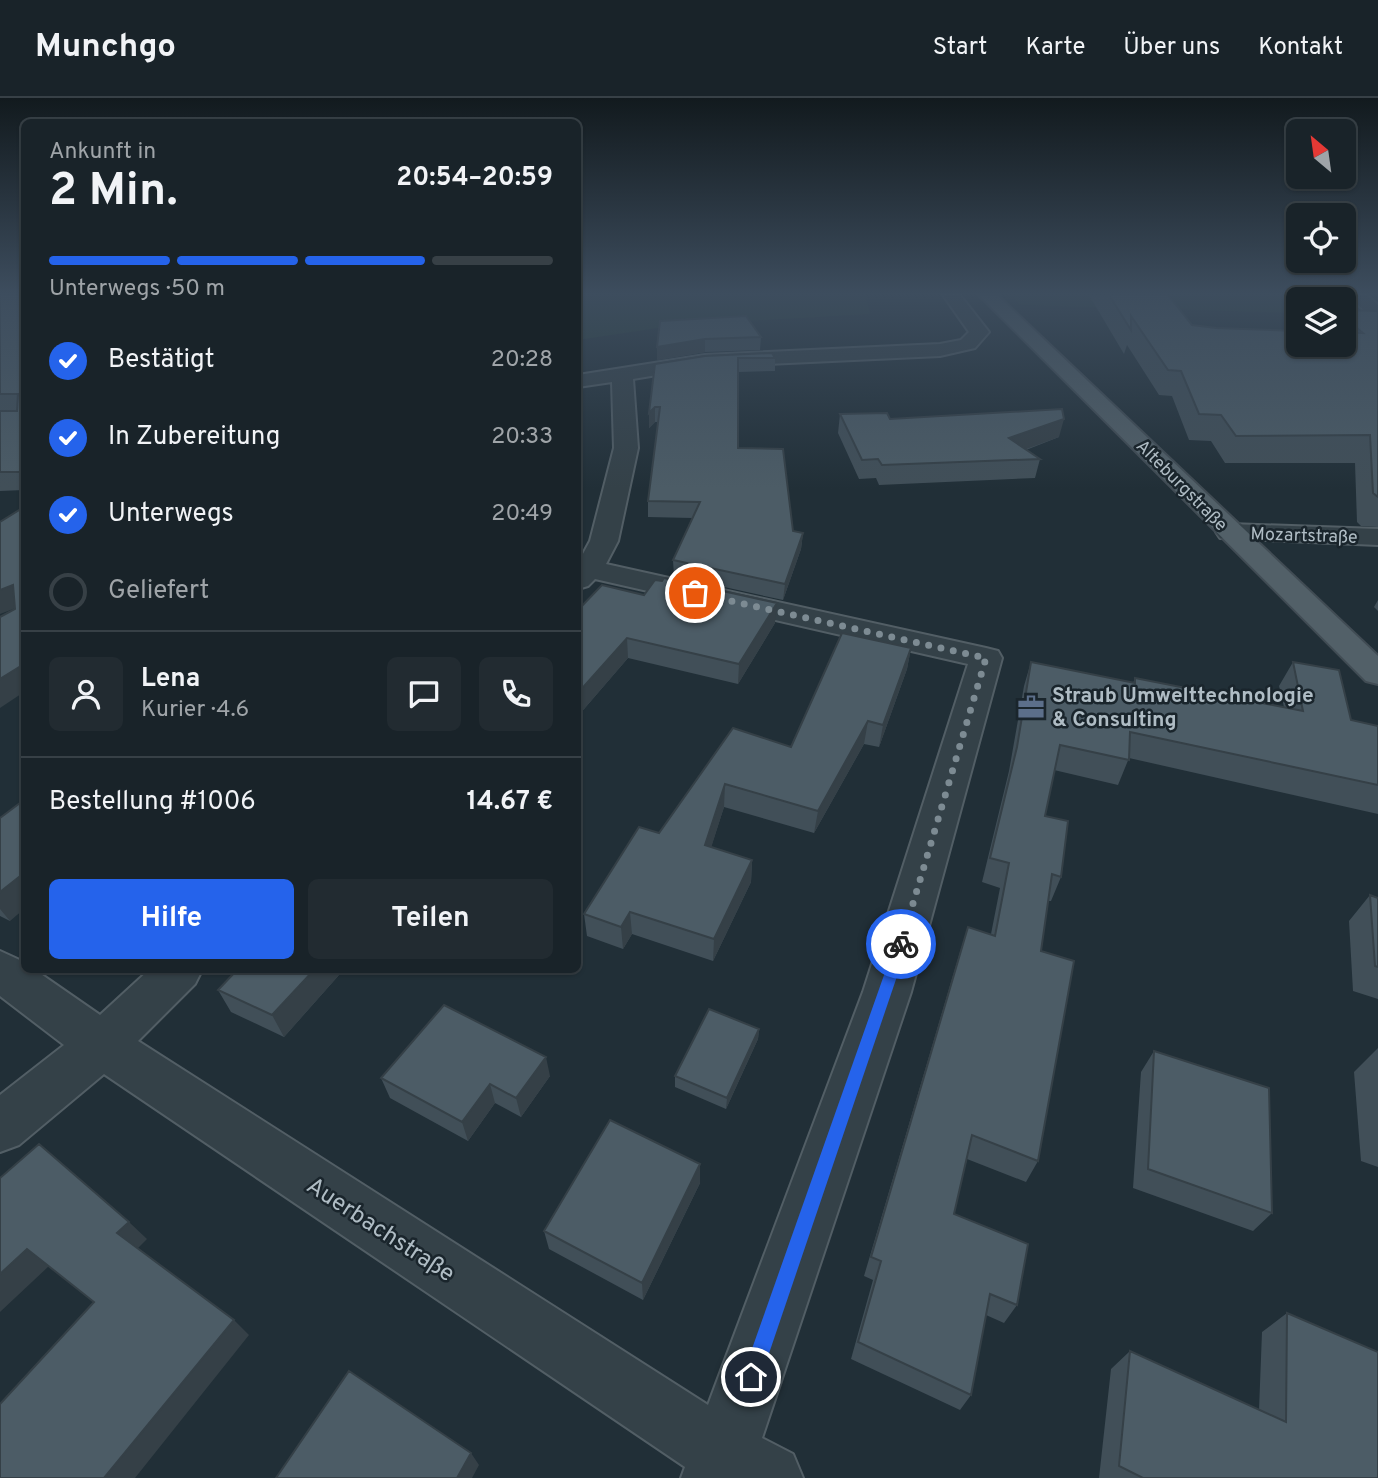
<!DOCTYPE html>
<html lang="de">
<head>
<meta charset="utf-8">
<style>
  :root { --surface:#192329; --page:#222b31; --text:#f1f3f6; --muted:#9fa4a8; --line:#374046; --accent:#2563eb }
  body { margin:0; font-family:Overpass,sans-serif; background:var(--page); color:var(--text); height:100vh; display:flex; flex-direction:column; font-size:26px; white-space:nowrap }
  * { box-sizing:border-box; margin:0 }
  p { font-size:23px; color:var(--muted) }
  .icon { flex:none; width:38px; height:38px; fill:none; stroke:currentColor; stroke-width:2; stroke-linecap:round; stroke-linejoin:round }
  .map { position:relative; flex:1; overflow:hidden }
  .sheet { position:absolute; left:21px; top:21px; width:560px; height:854px; display:flex; flex-direction:column; background:var(--surface); border-radius:10px; box-shadow:0 2px 5px #0004,0 0 0 2px var(--line) }
  .sheet>* { flex:none }
  .needle { width:46px; rotate:331deg }
  .buttons { position:absolute; left:1286px; top:21px; display:grid; gap:14px }
  .buttons a { display:grid; place-items:center; width:70px; height:70px; border-radius:10px; background:var(--surface); box-shadow:0 2px 5px #0004,0 0 0 2px var(--line); font-size:35px }
  .pin { position:absolute; display:grid; place-items:center; width:60px; height:60px; color:#fff; margin:-30px; border:4px solid #fff; border-radius:50%; box-shadow:0 2px 7px #0007 }
  .courier { position:absolute; display:grid; place-items:center; width:70px; height:70px; margin:-35px; border:5px solid #2563eb; border-radius:50%; background:#fff; color:#222; box-shadow:0 2px 9px #0007 }
  .summary em { font-style:normal; font-weight:700 }
  .summary div { display:flex; flex-direction:column-reverse }
  .summary { display:flex; align-items:center; justify-content:space-between; height:119px; padding:0 28px }
  h1 { font-size:46px; font-weight:700; line-height:52px }
  .bar { display:grid; grid-template-columns:repeat(4,1fr); gap:10px 7px; align-content:center; height:84px; padding:0 28px }
  .bar i { height:9px; border-radius:5px; background:var(--line) }
  .bar .active { background:var(--accent) }
  .bar p { grid-column:span 4 }
  .line { display:flex; align-items:center; gap:18px; padding:0 28px; border-top:2px solid var(--line) }
  .line div { flex:1 }
  .round { display:grid; place-items:center; flex:none; width:74px; height:74px; border-radius:10px; background:var(--page) }
  ol { padding:0 28px; list-style:none }
  li { display:flex; align-items:center; gap:21px; height:77px }
  li p { margin-inline-start:auto }
  li .icon { padding:7px; border-radius:50%; background:var(--accent); color:#fff; stroke-width:4 }
  li:last-child { color:var(--muted) }
  li i { width:38px; height:38px; border:4px solid var(--line); border-radius:50% }
  .action { display:flex; gap:14px; margin-top:auto; padding:14px 28px }
  .action a { flex:1; height:80px; border-radius:10px; background:var(--accent); color:#fff; font-size:28px; font-weight:700; line-height:80px; text-align:center }
  .action a+a { background:var(--page); color:var(--text) }
  header { display:flex; align-items:center; gap:42px; box-sizing:border-box; height:98px; padding:0 35px; background:var(--surface); border-bottom:2px solid var(--line) }
  header strong { font-size:33px }
  nav { display:flex; gap:38px; margin-inline-start:auto; font-size:24px }
  .map>svg:first-child { display:block }
</style>
</head>
<body>
<header>
<strong>Munchgo</strong>
<nav><a>Start</a><a>Karte</a><a>Über uns</a><a>Kontakt</a></nav>
</header>
<div class="map">
<svg width="1378" height="1380" viewBox="0 0 1378 1380">
  <rect width="100%" height="100%" fill="#212f37"/>
  <path fill="#263c38" d="M 578,197 L 866,197 L 870,216 L 678,227 L 578,242 Z
    M 1009,197 L 1336,197 L 1340,201 L 1298,201 L 1298,215 L 1021,207 Z"/>
  <g fill="none" stroke-linecap="round" stroke-linejoin="round">
    <g stroke="#525e65" stroke-width="4">
      <path id="minor" d="M 943,197 L 960,197 L 989,234 L 975,250 L 940,258 L 705,269 L 633,281 L 638,350 L 618,443 L 606,466 L 986,550 L 998,553 L 1002,560 L 911,894 L 762,1340 L 793,1356 L 803,1380 L 681,1380 L 685,1369 L 104,976 L 19,1047 L 0,1054 L 0,997 L 64,947 L 0,898 L 0,853 L 24,864 L 24,872 L 35,872 L 100,917 L 149,872 L 202,872 L 195,886 L 138,943 L 708,1307 L 863,894 L 968,566 L 595,481 L 588,488 L 578,491 L 578,465 L 590,443 L 614,350 L 612,284 L 578,289 L 578,277 L 705,257 L 940,246 L 961,242 L 969,234 Z
        M 1348,197 L 1367,197 L 1378,207 L 1378,221 L 1372,220 Z
        M 1230,426 L 1378,431 L 1378,447 L 1220,440 L 1216,434 L 1220,428 Z"/>
    </g>
    <g stroke="#414c54" stroke-width="4">
      <path id="major" d="M 979,197 L 997,197 L 1378,558 L 1378,586 L 1366,583 Z"/>
    </g>
    <use href="#minor" fill="#344148" fill-rule="evenodd"/>
    <use href="#major" fill="#526068" fill-rule="evenodd"/>
  </g>
  <path fill="#414f58" d="M 0,197 L 24,197 L 24,392 L 0,393 L 0,313 L 17,312 L 0,312 Z
    M 1089,197 L 1168,197 L 1192,227 L 1344,247 L 1344,212 L 1378,213 L 1378,429 L 1361,428 L 1357,424 L 1355,365 L 1225,365 L 1211,343 L 1189,342 L 1172,298 L 1159,297 L 1127,247 L 1124,256 Z
    M 746,218 L 761,239 L 760,252 L 705,254 L 657,262 Z
    M 705,258 L 775,260 L 775,273 L 738,274 L 738,350 L 793,433 L 803,435 L 801,451 L 783,502 L 674,478 L 673,462 L 692,420 L 648,419 L 648,403 L 658,324 L 655,324 L 649,330 L 649,315 Z
    M 840,316 L 890,321 L 1059,339 L 1026,352 L 1040,361 L 1035,380 L 879,387 L 876,380 L 859,381 L 838,335 Z
    M 644,497 L 775,525 L 738,586 L 628,560 L 578,618 Z
    M 1378,502 L 1378,513 L 1374,509 Z
    M 911,550 L 907,571 L 879,649 L 864,646 L 814,735 L 724,709 L 711,749 L 752,762 L 751,784 L 713,863 L 632,836 L 623,851 L 587,838 L 584,816 L 659,735 L 733,630 L 791,649 Z
    M 1031,564 L 1133,585 L 1135,580 L 1284,609 L 1279,588 L 1293,564 L 1351,622 L 1378,628 L 1378,716 L 1129,660 L 1118,687 L 1054,672 L 1045,718 L 1061,779 L 1051,803 L 1048,803 L 1041,853 L 1038,1063 L 1026,1084 L 967,1061 L 954,1116 L 1017,1207 L 1004,1225 L 986,1217 L 971,1297 L 960,1312 L 851,1261 L 873,1182 L 864,1178 L 960,854 L 968,829 L 991,836 L 1000,790 L 982,784 L 1009,673 L 1024,588 Z
    M 0,720 L 10,823 L 0,818 Z
    M 1370,797 L 1378,800 L 1378,901 L 1353,893 L 1349,823 Z
    M 339,877 L 284,939 L 231,914 L 218,892 Z
    M 759,931 L 758,941 L 726,1011 L 675,989 L 675,978 Z
    M 1378,950 L 1378,1069 L 1361,1063 L 1354,974 Z
    M 1154,953 L 1272,1115 L 1253,1133 L 1133,1090 L 1141,974 Z
    M 550,978 L 521,1019 L 495,1005 L 468,1043 L 390,1000 L 381,980 Z
    M 700,1066 L 700,1085 L 643,1202 L 549,1151 L 544,1133 Z
    M 1287,1215 L 1378,1380 L 1099,1380 L 1111,1271 L 1130,1253 L 1259,1312 L 1262,1234 Z"/>
  <path fill="#354047" d="M 705,241 L 705,254 L 657,262 L 657,249 Z
    M 655,309 L 655,324 L 649,330 L 649,315 Z
    M 1064,321 L 1059,339 L 1004,359 L 1009,340 Z
    M 803,435 L 801,451 L 783,502 L 785,486 Z
    M 13,487 L 24,507 L 0,516 L 0,492 Z
    M 777,505 L 775,525 L 738,586 L 739,566 Z
    M 627,540 L 628,560 L 578,618 L 578,595 Z
    M 911,550 L 907,571 L 879,649 L 883,627 Z
    M 24,566 L 24,594 L 0,610 L 0,581 Z
    M 868,623 L 864,646 L 814,735 L 818,713 Z
    M 725,686 L 724,709 L 705,769 L 705,747 Z
    M 752,762 L 751,784 L 713,863 L 714,841 Z
    M 24,775 L 24,811 L 10,823 L 0,811 L 0,794 Z
    M 630,814 L 632,836 L 623,851 L 621,829 Z
    M 314,872 L 337,872 L 339,877 L 284,939 L 272,917 Z
    M 759,931 L 758,941 L 726,1011 L 727,1000 Z
    M 546,959 L 550,978 L 521,1019 L 516,1000 Z
    M 490,986 L 495,1005 L 468,1043 L 462,1024 Z
    M 700,1066 L 700,1085 L 643,1202 L 642,1185 Z
    M 129,1124 L 147,1141 L 136,1152 L 117,1135 Z
    M 27,1151 L 49,1168 L 0,1214 L 0,1176 Z
    M 234,1222 L 249,1237 L 135,1380 L 104,1380 Z
    M 471,1355 L 479,1367 L 472,1380 L 457,1380 Z"/>
  <path fill="#4c5c66" stroke="#354047" stroke-width="2" d="M 0,197 L 24,197 L 24,374 L 0,374 L 0,313 L 17,313 L 18,296 L 0,296 Z
    M 1109,197 L 1168,197 L 1192,227 L 1216,230 L 1298,233 L 1298,247 L 1344,247 L 1344,234 L 1363,235 L 1344,219 L 1344,212 L 1378,213 L 1378,399 L 1373,395 L 1370,337 L 1236,338 L 1221,317 L 1199,316 L 1181,273 L 1168,272 L 1131,218 L 1131,232 Z
    M 746,218 L 761,239 L 705,241 L 657,249 L 660,223 Z
    M 772,255 L 775,260 L 738,260 L 738,350 L 783,351 L 793,433 L 803,435 L 785,486 L 673,462 L 700,404 L 648,403 L 660,309 L 655,309 L 649,315 L 655,266 L 705,258 Z
    M 1062,311 L 1064,321 L 1009,340 L 1040,361 L 882,367 L 878,361 L 862,362 L 840,316 L 887,315 L 890,321 Z
    M 24,409 L 24,566 L 0,581 L 0,519 L 15,511 L 13,487 L 0,492 L 0,424 Z
    M 664,480 L 777,505 L 739,566 L 627,540 L 578,595 L 578,512 L 602,487 L 644,497 L 655,482 L 662,483 Z
    M 842,535 L 911,550 L 883,627 L 868,623 L 818,713 L 725,686 L 705,747 L 752,762 L 714,841 L 630,814 L 621,829 L 584,816 L 639,729 L 659,735 L 733,630 L 791,649 Z
    M 1031,564 L 1135,585 L 1135,580 L 1303,613 L 1293,564 L 1339,572 L 1351,622 L 1378,628 L 1378,687 L 1130,634 L 1129,662 L 1060,647 L 1045,718 L 1068,723 L 1061,779 L 1052,776 L 1041,853 L 1074,863 L 1038,1063 L 972,1037 L 954,1116 L 1028,1146 L 1017,1207 L 990,1196 L 971,1297 L 858,1244 L 881,1163 L 871,1159 L 968,829 L 995,838 L 1009,765 L 990,760 L 1017,649 Z
    M 24,702 L 24,775 L 0,794 L 0,720 Z
    M 1370,797 L 1378,800 L 1378,869 L 1375,868 Z
    M 237,872 L 314,872 L 272,917 L 218,892 Z
    M 444,907 L 546,959 L 516,1000 L 490,986 L 462,1024 L 381,980 Z
    M 709,911 L 759,931 L 727,1000 L 675,978 Z
    M 1154,953 L 1269,990 L 1272,1115 L 1148,1071 Z
    M 610,1022 L 700,1066 L 642,1185 L 544,1133 Z
    M 39,1046 L 129,1124 L 117,1135 L 234,1222 L 104,1380 L 0,1380 L 0,1306 L 94,1204 L 27,1151 L 0,1176 L 0,1080 Z
    M 1287,1215 L 1378,1254 L 1378,1380 L 1143,1380 L 1119,1368 L 1130,1253 L 1286,1324 Z
    M 349,1273 L 471,1355 L 457,1380 L 276,1380 Z"/>
  <linearGradient id="sky" x2="0" y2="1"><stop stop-color="#121a1e"/><stop offset="0.5" stop-color="#3d4d5e"/><stop offset="1" stop-color="#3d4d5e" stop-opacity="0"/></linearGradient>
  <rect width="1378" height="391" fill="url(#sky)"/>
  <path fill="#2563eb" d="M 901,841 L 908,846 L 761,1279 L 758,1286 L 751,1289 L 745,1286 L 742,1279 L 895,846 Z"/>
  <g fill="none" stroke-linecap="round" stroke-linejoin="round">
    <path stroke="#7d8b93" stroke-width="7" stroke-dasharray="0 12.6" d="M 695,495 L 986,560 L 901,846"/>
  </g>
  <defs>
    <g id="office-bare" transform="scale(2.1)"><path d="M-6-3h4V-5.5h4V-3h4V5H-6ZM-1-4.5V-3h2v-1.5ZM-6 0V1H6V0Z" fill="#5c6f8a" stroke="#1a252c" stroke-width="2.5" paint-order="stroke"/></g>
  </defs>
  <g fill-rule="evenodd">
    <use href="#office-bare" x="1031" y="609"/>
  </g>
  <g text-anchor="middle" stroke-width="5" stroke-linejoin="round" paint-order="stroke">
    <g font-size="18" fill="#afbcc4" stroke="#1a252c">
      <text transform="translate(1182 387) rotate(45)" y="6">Alteburgstraße</text>
      <text transform="translate(1304 437) rotate(2)" y="6">Mozartstraße</text>
    </g>
    <g font-size="21" font-weight="bold" fill="#afbcc4" stroke="#1a252c" text-anchor="start">
      <text x="1052" y="604">Straub Umwelttechnologie<tspan x="1052" dy="24">&amp; Consulting</tspan></text>
    </g>
    <g font-size="24" fill="#afbcc4" stroke="#1a252c">
      <text transform="translate(381 1131) rotate(33)" y="8">Auerbachstraße</text>
    </g>
  </g>
</svg>
<div class="buttons">
<a><svg class="needle" viewBox="-14 -14 28 28"><path d="M0-13l5 13h-10z" fill="#e53935"/><path d="M0 13l5-13h-10z" fill="#9fa4a8"/></svg></a>
<a><svg class="icon" aria-label="locate" viewBox="0 0 24 24"><circle cx="12" cy="12" r="6"/><path d="M12 2v4M12 18v4M2 12h4M18 12h4"/></svg></a>
<a><svg class="icon" aria-label="layers" viewBox="0 0 24 24"><path d="M12 4l9 5-9 5-9-5zM3 14l9 5 9-5"/></svg></a>
</div>
<div class="pin" style="left:695px;top:495px;background:#ea580c"><svg class="icon" aria-label="bag" viewBox="0 0 24 24"><path d="M5 8h14l-1 12H6zM9 8a3 3 0 0 1 6 0"/></svg></div>
<div class="pin" style="left:751px;top:1279px;background:#1f2937"><svg class="icon" aria-label="home" viewBox="0 0 24 24"><path d="M3 11l9-7 9 7M6 9v11h12V9"/></svg></div>
<div class="courier" style="left:901px;top:846px"><svg class="icon" aria-label="bike" viewBox="0 0 24 24"><circle cx="6" cy="16" r="4"/><circle cx="18" cy="16" r="4"/><path d="M6 16l4-8h5l3 8M10 8l3 8H6M13 5h3"/></svg></div>
<section class="sheet">
<div class="summary"><div><h1>2 Min.</h1><p>Ankunft in</p></div><em>20:54–20:59</em></div>
<div class="bar"><i class="active"></i><i class="active"></i><i class="active"></i><i></i><p>Unterwegs · 50 m</p></div>
<ol>
<li><svg class="icon" aria-label="check" viewBox="0 0 24 24"><path d="M5 12l5 5 9-10"/></svg>Bestätigt<p>20:28</p></li>
<li><svg class="icon" aria-label="check" viewBox="0 0 24 24"><path d="M5 12l5 5 9-10"/></svg>In Zubereitung<p>20:33</p></li>
<li><svg class="icon" aria-label="check" viewBox="0 0 24 24"><path d="M5 12l5 5 9-10"/></svg>Unterwegs<p>20:49</p></li>
<li><i></i>Geliefert</li>
</ol>
<div class="line" style="height:126px"><a class="round"><svg class="icon" aria-label="person" viewBox="0 0 24 24"><circle cx="12" cy="8" r="4"/><path d="M4 21q1-7 8-7t8 7"/></svg></a><div><b>Lena</b><p>Kurier · 4.6</p></div><a class="round"><svg class="icon" aria-label="chat" viewBox="0 0 24 24"><path d="M4 5h16v11H9l-5 4z"/></svg></a><a class="round"><svg class="icon" aria-label="phone" viewBox="0 0 24 24"><path d="M5 4h4l2 5-3 2q2 4 5 5l2-3 5 2v4C11 20 4 13 5 4z"/></svg></a></div>
<div class="line" style="height:91px"><div>Bestellung #1006</div><b>14.67 €</b></div>
<div class="action"><a>Hilfe</a><a>Teilen</a></div>
</section>
</div>
</body>
</html>
